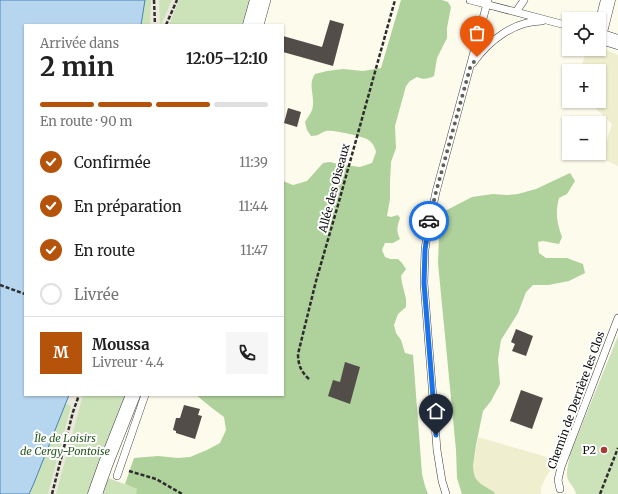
<!DOCTYPE html>
<html lang="fr">
<head>
<meta charset="utf-8">
<style>
  :root { --surface:#fff; --page:#f6f6f6; --text:#222; --muted:#767676; --line:#e0e0e0; --accent:#b45309 }
  body { margin:0; font-family:Merriweather,serif; background:var(--page); color:var(--text); height:100vh; display:flex; flex-direction:column; font-size:15px; white-space:nowrap }
  * { box-sizing:border-box; margin:0 }
  p { font-size:13px; color:var(--muted) }
  .icon { flex:none; width:22px; height:22px; fill:none; stroke:currentColor; stroke-width:2; stroke-linecap:round; stroke-linejoin:round }
  .map { position:relative; flex:1; overflow:hidden }
  .panel { position:absolute; left:24px; top:24px; width:260px; height:372px; display:flex; flex-direction:column; background:var(--surface); border-radius:0px; box-shadow:0 1px 3px #0004 }
  .panel>* { flex:none }
  .buttons { position:absolute; left:562px; top:12px; display:grid; gap:8px }
  .buttons a { display:grid; place-items:center; width:44px; height:44px; border-radius:0px; background:var(--surface); box-shadow:0 1px 3px #0004; font-size:20px }
  .pin { position:absolute; display:grid; place-items:center; width:34px; height:34px; color:#fff; margin:-41px -17px; border-radius:50% 50% 50% 0; rotate:-45deg; box-shadow:0 0 4px #0007 }
  .pin .icon { rotate:45deg }
  .courier { position:absolute; display:grid; place-items:center; width:40px; height:40px; margin:-20px; border:3px solid #1a73e8; border-radius:50%; background:#fff; color:#222; box-shadow:0 1px 5px #0007 }
  .summary em { font-style:normal; font-weight:700 }
  .summary div { display:flex; flex-direction:column-reverse }
  .summary { display:flex; align-items:center; justify-content:space-between; height:68px; padding:0 16px }
  h1 { font-size:26px; font-weight:700; line-height:30px }
  .bar { display:grid; grid-template-columns:repeat(4,1fr); gap:6px 4px; align-content:center; height:48px; padding:0 16px }
  .bar i { height:5px; border-radius:3px; background:var(--line) }
  .bar .on { background:var(--accent) }
  .bar p { grid-column:span 4 }
  .line { display:flex; align-items:center; gap:10px; padding:0 16px; border-top:1px solid var(--line) }
  .line div { flex:1 }
  .round { display:grid; place-items:center; flex:none; width:42px; height:42px; border-radius:0px; background:var(--page) }
  ol { padding:0 16px; list-style:none }
  li { display:flex; align-items:center; gap:12px; height:44px }
  li p { margin-inline-start:auto }
  li .icon { padding:4px; border-radius:50%; background:var(--accent); color:#fff; stroke-width:4 }
  li:last-child { color:var(--muted) }
  li i { width:22px; height:22px; border:2px solid var(--line); border-radius:50% }
  .map>svg:first-child { display:block }
</style>
</head>
<body>
<div class="map">
<svg width="618" height="494" viewBox="0 0 618 494">
  <rect width="100%" height="100%" fill="#fdfbec"/>
  <path fill="#efefcf" d="M 599,47 L 618,55 L 618,166 L 601,158 L 612,124 L 588,101 L 599,101 L 599,71 L 580,71 L 587,49 L 599,49 Z
    M 478,437 L 557,460 L 546,477 L 541,488 L 541,494 L 495,494 L 494,492 L 481,484 L 476,479 L 474,474 L 473,467 Z"/>
  <path fill="#cce3ba" d="M 0,0 L 261,0 L 254,25 L 25,25 L 25,395 L 138,395 L 108,478 L 138,489 L 136,494 L 0,494 Z
    M 618,336 L 618,494 L 576,494 C 575,488 571,485 568,480 C 565,472 569,463 570,454 Z"/>
  <path fill="#afd19b" d="M 401,0 L 442,0 L 448,2 L 451,7 L 447,28 L 447,38 L 437,58 L 434,76 C 428,79 423,80 417,77 L 410,81 L 406,86 L 395,126 L 396,148 L 391,162 L 390,182 L 390,199 L 387,216 L 391,217 L 398,215 L 400,218 C 397,227 396,230 400,239 L 393,243 L 385,243 L 382,250 L 385,257 L 390,259 L 398,259 L 402,263 L 406,269 L 401,276 L 402,283 L 406,299 L 406,307 L 398,314 L 394,325 L 396,333 L 401,340 L 405,353 L 413,355 L 422,474 L 425,486 L 428,494 L 136,494 L 137,489 L 125,484 L 134,458 L 158,456 L 178,458 L 190,457 L 207,450 L 220,443 L 226,430 L 224,417 L 212,408 L 196,395 L 283,395 L 283,181 L 293,185 L 307,181 L 323,163 L 330,162 L 338,164 L 360,167 L 372,163 L 376,152 C 375,147 372,142 367,139 C 361,136 331,129 326,131 C 319,133 320,136 311,136 L 307,130 L 305,122 C 308,117 313,111 313,105 C 314,94 308,84 315,74 L 327,71 L 343,69 L 363,71 L 381,68 Z
    M 570,173 L 575,181 L 567,194 L 559,198 C 555,213 557,223 562,237 L 559,244 L 543,241 L 538,242 L 539,253 L 546,258 L 567,258 L 583,264 L 585,273 L 569,281 L 548,285 L 533,285 L 526,292 L 518,313 L 501,340 L 498,359 L 500,384 L 491,401 L 483,411 L 476,445 L 473,466 L 474,474 L 476,479 L 481,484 L 494,492 L 495,494 L 462,494 L 457,478 L 456,450 L 438,263 L 439,237 L 445,211 L 472,197 L 493,194 L 507,195 L 518,194 L 536,189 Z"/>
  <path fill="#ebe8dc" d="M 151,0 L 159,0 L 160,24 L 162,23 L 172,0 L 179,0 L 169,25 L 150,25 Z
    M 69,395 L 83,395 L 56,494 L 48,494 L 71,406 L 65,403 Z"/>
  <path fill="#b6d5ee" stroke="#4684bc" d="M 0,0 L 145,0 L 141,25 L 25,25 L 25,395 L 69,395 L 34,483 L 29,494 L 0,494 Z"/>
  <path fill="#524d49" d="M 330,20 L 344,24 L 333,66 L 283,52 L 283,36 L 322,47 Z
    M 288,108 L 301,112 L 297,127 L 284,123 Z
    M 516,329 L 533,336 L 526,356 L 512,351 L 515,344 L 511,342 Z
    M 345,362 L 360,367 L 350,404 L 328,396 L 333,380 L 340,382 Z
    M 521,390 L 543,398 L 532,429 L 510,421 Z
    M 184,405 L 200,409 L 198,415 L 202,416 L 195,439 L 176,433 L 176,431 L 173,430 L 176,418 L 180,418 Z"/>
  <g fill="none" stroke-linecap="round" stroke-linejoin="round">
    <g stroke="#3e3e3e" stroke-width="8">
      <path id="lane" d="M 470,0 L 569,26
        M 516,12 L 524,0
        M 260,25 L 267,0
        M 473,63 C 489,40 515,21 542,21
        M 117,476 L 145,395
        M 560,489 L 558,480 L 561,467 L 618,318
        M 446,494 L 442,481 L 437,450 L 424,283 L 425,250 L 427,235 L 436,192 L 488,0"/>
    </g>
    <g stroke="#3e3e3e" stroke-width="15">
      <path id="street" d="M 250,25 L 257,0
        M 599,36 L 608,0
        M 599,36 L 618,42
        M 95,494 L 106,463 L 133,395"/>
    </g>
    <path stroke="#2d2d2d" stroke-width="2.5" stroke-dasharray="4 2" stroke-linecap="butt" d="M 154,0 L 155,25
      M 166,25 L 177,0
      M 0,285 L 25,294
      M 309,379 C 301,372 298,364 298,354 L 316,281 L 338,205 L 395,0
      M 129,471 L 156,479 L 182,494
      M 52,494 L 73,412 L 79,395
      M 600,494 L 618,448"/>
    <use href="#lane" stroke="#fff" stroke-width="7"/>
    <use href="#street" stroke="#fff" stroke-width="14"/>
  </g>
  <g fill="none" stroke-linecap="round" stroke-linejoin="round">
    <path stroke="#605f5a" stroke-width="4" stroke-dasharray="0 7.2" d="M 429,221 L 436,192 L 470,68 L 477,57"/>
    <path stroke="#1a73e8" stroke-width="5" d="M 429,221 L 425,250 L 424,283 L 436,435"/>
  </g>
  <circle fill="#aa3834" stroke="#fff" stroke-width="1.5" cx="604" cy="450" r="4"/>
  <g text-anchor="middle" stroke-width="4" stroke-linejoin="round" paint-order="stroke">
    <g font-size="11" fill="#0b0b0b" stroke="#fff">
      <text transform="translate(334 188) rotate(-75)" y="4">Allée des Oiseaux</text>
      <text transform="translate(576 400) rotate(-70)" y="4">Chemin de Derrière les Clos</text>
    </g>
    <g font-size="11" font-style="italic" fill="#2b5a24" stroke="#fff">
      <text x="65" y="442">Île de Loisirs<tspan x="65" dy="13">de Cergy-Pontoise</tspan></text>
    </g>
    <g font-size="11" fill="#0b0b0b" stroke="#fff" text-anchor="end">
      <text x="596" y="454">P2</text>
    </g>
  </g>
</svg>
<div class="buttons">
<a><svg class="icon" aria-label="locate" viewBox="0 0 24 24"><circle cx="12" cy="12" r="6"/><path d="M12 2v4M12 18v4M2 12h4M18 12h4"/></svg></a>
<a>+</a>
<a>−</a>
</div>
<div class="pin" style="left:477px;top:57px;background:#ea580c"><svg class="icon" aria-label="bag" viewBox="0 0 24 24"><path d="M5 8h14l-1 12H6zM9 8a3 3 0 0 1 6 0"/></svg></div>
<div class="pin" style="left:436px;top:435px;background:#1f2937"><svg class="icon" aria-label="home" viewBox="0 0 24 24"><path d="M3 11l9-7 9 7M6 9v11h12V9"/></svg></div>
<div class="courier" style="left:429px;top:221px"><svg class="icon" aria-label="car" viewBox="0 0 24 24"><path d="M5 17H2v-5l4-1 3-4h7l3 4 3 1v5h-3M9 17h6M6 11h13"/><circle cx="7" cy="17" r="2"/><circle cx="17" cy="17" r="2"/></svg></div>
<section class="panel">
<div class="summary"><div><h1>2 min</h1><p>Arrivée dans</p></div><em>12:05–12:10</em></div>
<div class="bar"><i class="on"></i><i class="on"></i><i class="on"></i><i></i><p>En route · 90 m</p></div>
<ol>
<li><svg class="icon" aria-label="check" viewBox="0 0 24 24"><path d="M5 12l5 5 9-10"/></svg>Confirmée<p>11:39</p></li>
<li><svg class="icon" aria-label="check" viewBox="0 0 24 24"><path d="M5 12l5 5 9-10"/></svg>En préparation<p>11:44</p></li>
<li><svg class="icon" aria-label="check" viewBox="0 0 24 24"><path d="M5 12l5 5 9-10"/></svg>En route<p>11:47</p></li>
<li><i></i>Livrée</li>
</ol>
<div class="line" style="height:72px"><b class="round" style="background:var(--accent);color:#fff">M</b><div><b>Moussa</b><p>Livreur · 4.4</p></div><a class="round"><svg class="icon" aria-label="phone" viewBox="0 0 24 24"><path d="M5 4h4l2 5-3 2q2 4 5 5l2-3 5 2v4C11 20 4 13 5 4z"/></svg></a></div>
</section>
</div>
</body>
</html>
